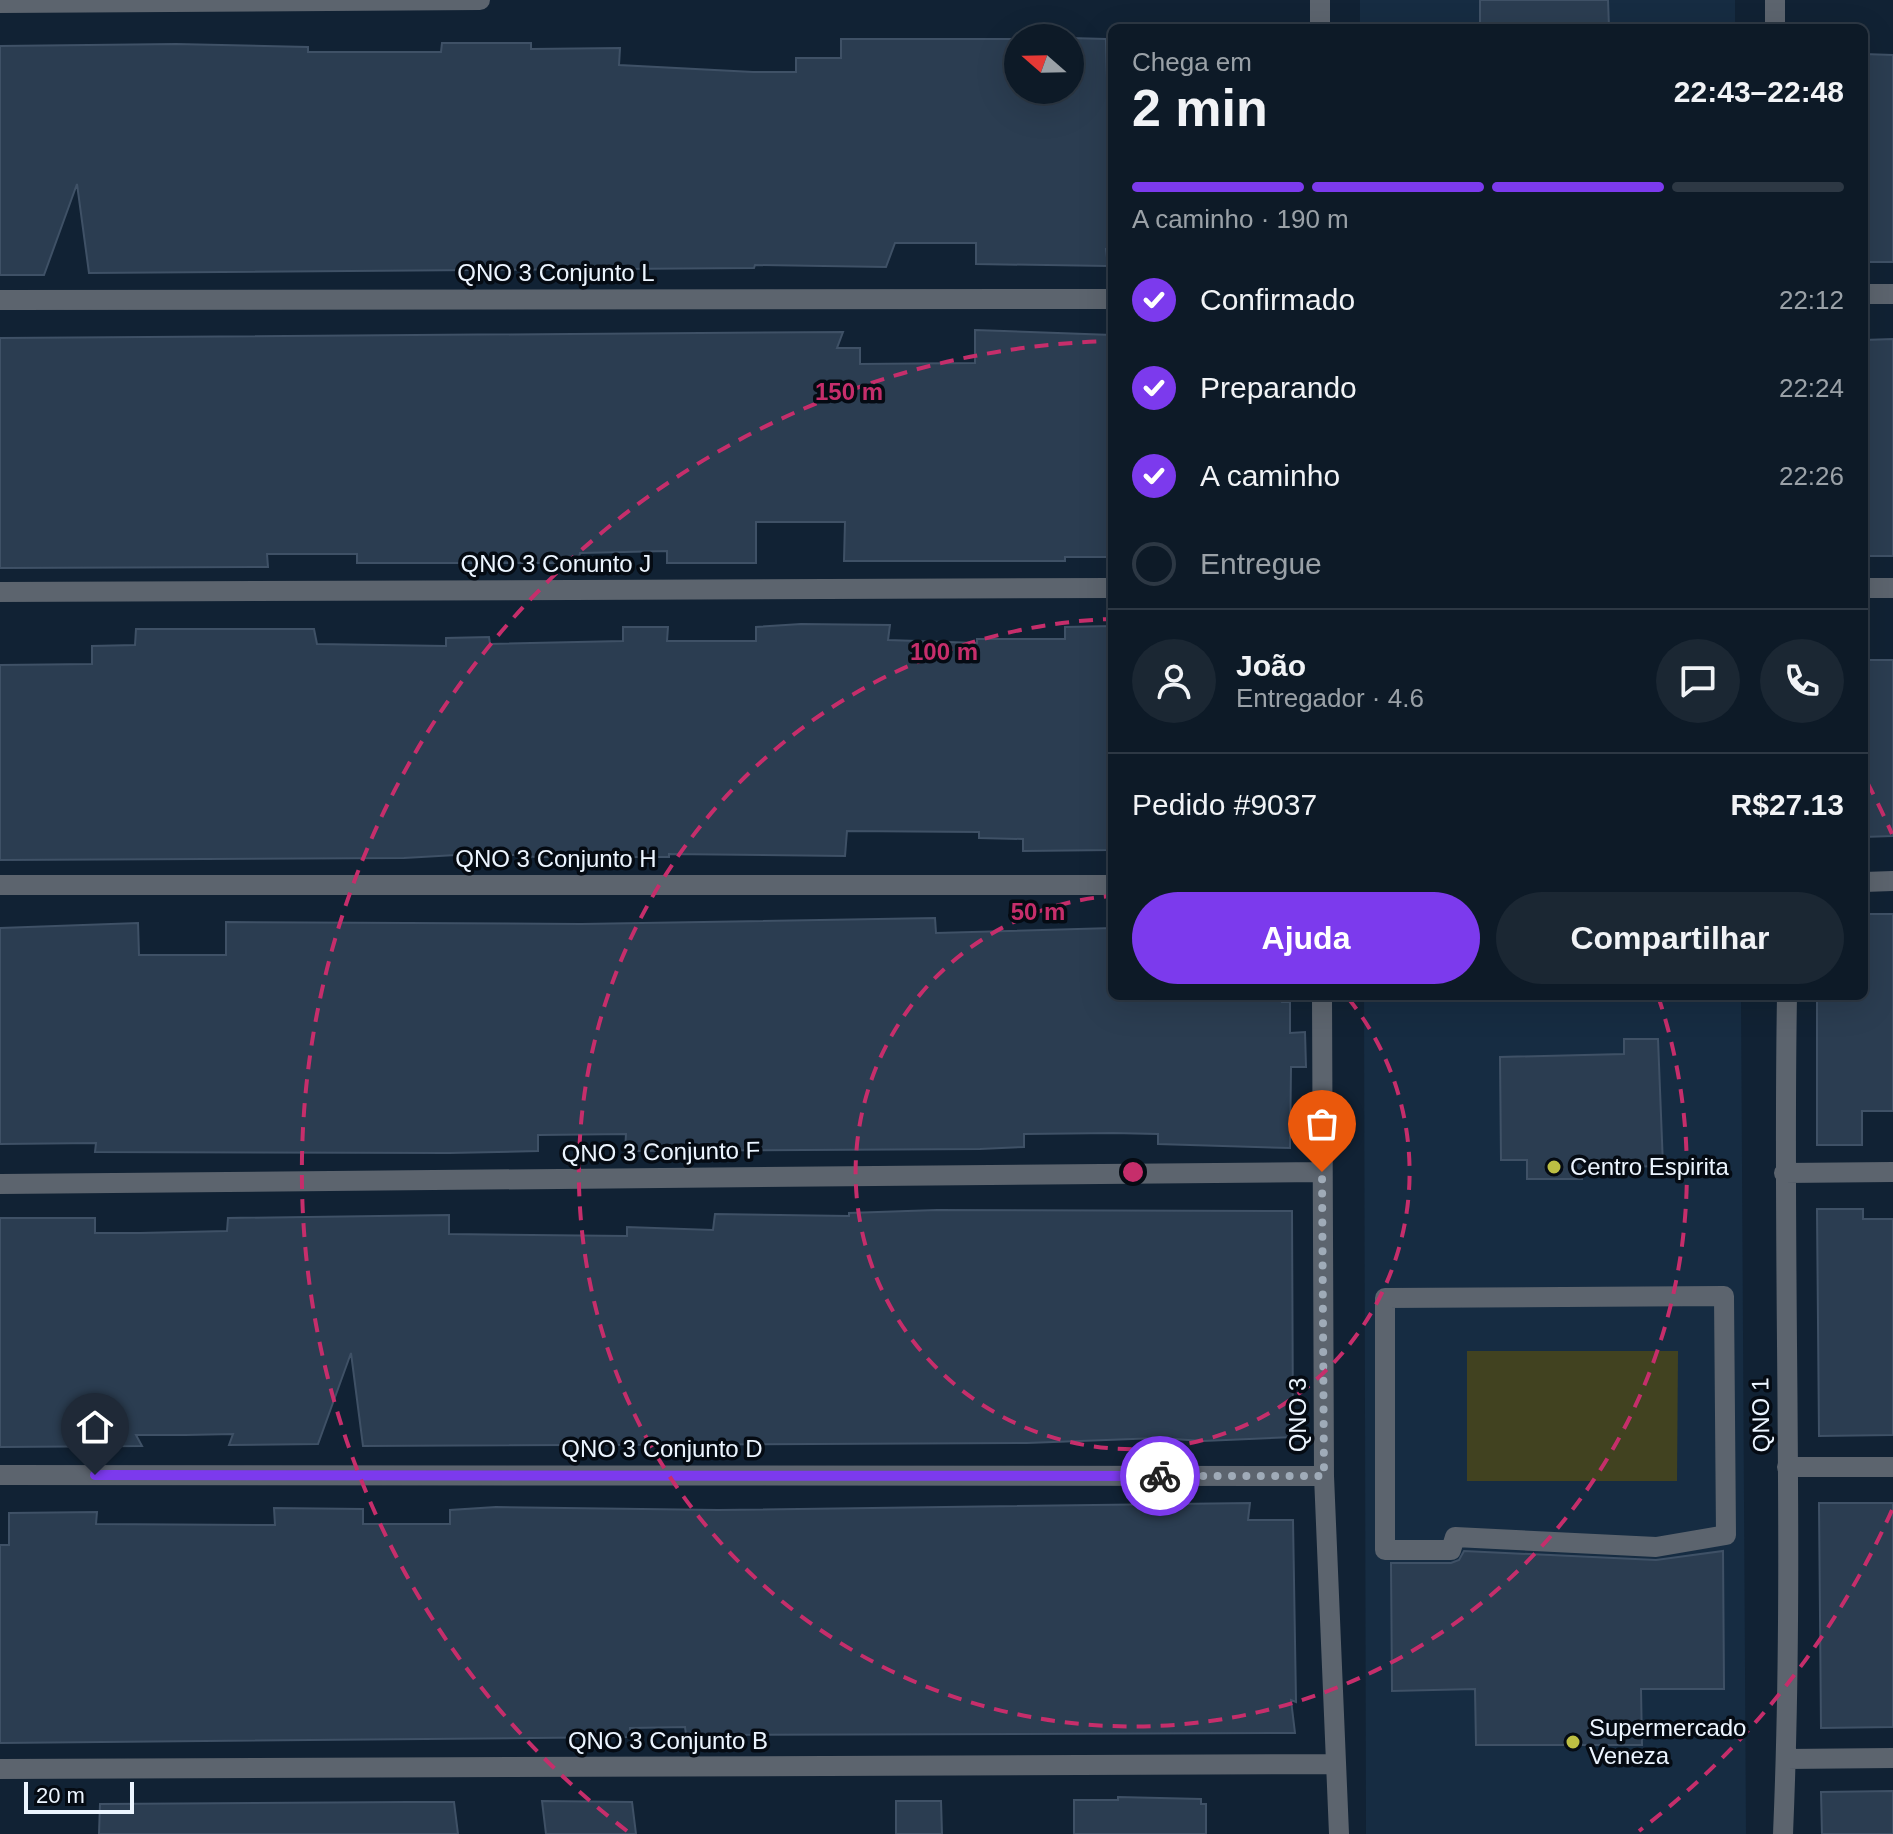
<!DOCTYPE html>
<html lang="pt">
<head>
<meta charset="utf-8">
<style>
  :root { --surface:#0d1a27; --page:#1b2733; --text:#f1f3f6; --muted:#9aa1a7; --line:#2d3844; --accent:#7c3aed }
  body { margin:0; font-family:Arial,sans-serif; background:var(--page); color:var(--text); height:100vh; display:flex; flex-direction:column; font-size:30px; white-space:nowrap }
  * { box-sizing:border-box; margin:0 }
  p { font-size:26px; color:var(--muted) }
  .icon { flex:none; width:44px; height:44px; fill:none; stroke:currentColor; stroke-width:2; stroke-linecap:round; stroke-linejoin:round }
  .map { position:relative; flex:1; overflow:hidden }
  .side { position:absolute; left:1108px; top:24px; width:760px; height:976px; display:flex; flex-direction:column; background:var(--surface); border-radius:12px; box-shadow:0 8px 32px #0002,0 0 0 2px var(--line) }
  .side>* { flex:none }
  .needle { width:52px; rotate:290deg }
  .controls { position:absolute; left:1004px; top:24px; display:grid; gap:16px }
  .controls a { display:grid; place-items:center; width:80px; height:80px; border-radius:50%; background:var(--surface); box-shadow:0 8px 32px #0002,0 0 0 2px var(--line); font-size:40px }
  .scale { position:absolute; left:24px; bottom:20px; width:110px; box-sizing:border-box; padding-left:8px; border:4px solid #ecf5ff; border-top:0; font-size:22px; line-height:28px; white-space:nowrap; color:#ecf5ff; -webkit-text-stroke:6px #050b13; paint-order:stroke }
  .pin { position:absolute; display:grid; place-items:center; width:68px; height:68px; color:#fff; margin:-82px -34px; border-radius:50% 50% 50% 0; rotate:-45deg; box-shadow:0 0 8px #0007 }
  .pin .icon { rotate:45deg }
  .courier { position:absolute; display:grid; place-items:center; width:80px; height:80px; margin:-40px; border:6px solid #7c3aed; border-radius:50%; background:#fff; color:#222; box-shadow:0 2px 10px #0007 }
  .head em { font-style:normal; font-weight:800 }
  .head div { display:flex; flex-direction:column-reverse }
  .head { display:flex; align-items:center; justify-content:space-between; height:136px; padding:0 24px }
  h1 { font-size:52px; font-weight:800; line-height:60px }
  .bar { display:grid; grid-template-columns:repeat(4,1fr); gap:12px 8px; align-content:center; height:96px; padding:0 24px }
  .bar i { height:10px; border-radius:6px; background:var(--line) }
  .bar .selected { background:var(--accent) }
  .bar p { grid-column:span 4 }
  .line { display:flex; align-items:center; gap:20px; padding:0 24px; border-top:2px solid var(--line) }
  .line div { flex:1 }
  .round { display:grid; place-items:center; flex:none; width:84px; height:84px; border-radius:42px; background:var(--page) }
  ol { padding:0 24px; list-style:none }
  li { display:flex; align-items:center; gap:24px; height:88px }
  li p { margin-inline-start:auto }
  li .icon { padding:8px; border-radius:50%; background:var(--accent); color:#fff; stroke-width:4 }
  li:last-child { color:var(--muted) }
  li i { width:44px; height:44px; border:4px solid var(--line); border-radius:50% }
  .action { display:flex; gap:16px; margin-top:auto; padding:16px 24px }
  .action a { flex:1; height:92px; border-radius:48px; background:var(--accent); color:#fff; font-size:32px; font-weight:800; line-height:92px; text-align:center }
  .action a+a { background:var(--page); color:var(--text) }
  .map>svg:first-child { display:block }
</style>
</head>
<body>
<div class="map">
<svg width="1893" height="1834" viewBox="0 0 1893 1834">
  <rect width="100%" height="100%" fill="#112234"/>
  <path fill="#162c42" d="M 1360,0 L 1735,0 L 1735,28 L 1360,28 Z
    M 1364,996 L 1741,996 L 1746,1834 L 1366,1834 Z"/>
  <path fill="#414220" d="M 1467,1351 L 1678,1351 L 1677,1481 L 1467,1481 Z"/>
  <path fill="#2b3d51" stroke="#3f5166" stroke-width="2" d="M 1480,0 L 1608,0 L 1609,28 L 1480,28 Z
    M 1070,38 L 1106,39 L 1107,79 L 1112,79 L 1112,249 L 1106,249 L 1108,266 L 976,264 L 976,243 L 895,243 L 886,267 L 755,265 L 754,268 L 89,273 L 77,184 L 44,275 L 0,275 L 0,46 L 176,44 L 308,47 L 308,52 L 441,52 L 442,43 L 531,43 L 531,49 L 620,48 L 619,65 L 753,72 L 796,72 L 796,58 L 841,58 L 841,39 L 1018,39 L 1018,90 L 1070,90 Z
    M 1864,54 L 1893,55 L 1893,262 L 1864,262 Z
    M 975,330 L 1112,335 L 1112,557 L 1065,557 L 1065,561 L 844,561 L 845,522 L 756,522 L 756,563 L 667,563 L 667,551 L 580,553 L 578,563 L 357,563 L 357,554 L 267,554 L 268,567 L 0,568 L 0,338 L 843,332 L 837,348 L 860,348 L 860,364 L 975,363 Z
    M 1893,339 L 1893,556 L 1864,556 L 1864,340 Z
    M 801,624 L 890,625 L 888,640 L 977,643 L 977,639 L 1065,639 L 1065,627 L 1112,626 L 1112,850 L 1023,851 L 1023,839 L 979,838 L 979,832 L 847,831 L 845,856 L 669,854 L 669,857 L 536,857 L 491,853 L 404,858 L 0,860 L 0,665 L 92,664 L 92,646 L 135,645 L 136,629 L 314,629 L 317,644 L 446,646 L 446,638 L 489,637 L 490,644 L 623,641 L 623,627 L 668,627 L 667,641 L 756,641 L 756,627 Z
    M 1864,660 L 1893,660 L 1893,836 L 1864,837 Z
    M 1864,914 L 1893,914 L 1893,1111 L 1862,1111 L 1862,1145 L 1817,1145 L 1817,996 L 1864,996 Z
    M 935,918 L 936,933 L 1112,928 L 1112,996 L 1281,996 L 1282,1002 L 1290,1002 L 1290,1033 L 1305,1032 L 1306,1067 L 1291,1067 L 1290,1148 L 1158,1144 L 1158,1134 L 1113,1133 L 1024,1134 L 1024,1147 L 980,1149 L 625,1151 L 626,1134 L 538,1135 L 538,1151 L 449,1153 L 95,1152 L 96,1143 L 0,1144 L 0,928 L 138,923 L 139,955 L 226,955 L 226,922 L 581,924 Z
    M 1624,1039 L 1658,1039 L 1663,1166 L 1582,1168 L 1582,1179 L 1527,1179 L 1527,1160 L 1501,1160 L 1500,1057 L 1624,1054 Z
    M 1817,1209 L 1863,1209 L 1863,1219 L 1893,1219 L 1893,1435 L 1819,1436 Z
    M 937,1210 L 1292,1211 L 1293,1437 L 1203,1441 L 1159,1438 L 1027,1443 L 363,1446 L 351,1353 L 318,1444 L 229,1445 L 233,1434 L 185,1435 L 136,1435 L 142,1446 L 0,1447 L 0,1218 L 95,1218 L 95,1233 L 140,1233 L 227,1231 L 228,1218 L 449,1215 L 449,1234 L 627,1236 L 627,1227 L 713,1230 L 715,1214 L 849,1216 L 849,1213 Z
    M 1250,1503 L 1248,1520 L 1293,1520 L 1296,1702 L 1291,1700 L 1295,1733 L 686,1735 L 685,1727 L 630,1728 L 630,1737 L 0,1743 L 0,1545 L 9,1545 L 9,1513 L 97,1512 L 96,1524 L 275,1525 L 274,1508 L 363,1509 L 363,1524 L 450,1524 L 450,1510 L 496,1507 L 718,1510 Z
    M 1819,1503 L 1893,1503 L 1893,1727 L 1821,1728 Z
    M 1464,1551 L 1656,1560 L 1723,1551 L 1724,1689 L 1641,1689 L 1642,1745 L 1476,1745 L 1475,1689 L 1392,1691 L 1391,1563 L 1451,1563 L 1459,1560 Z
    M 1893,1791 L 1893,1834 L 1822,1834 L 1821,1792 Z
    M 1118,1797 L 1201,1799 L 1201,1804 L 1206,1804 L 1206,1834 L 1074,1834 L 1074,1800 L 1118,1800 Z
    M 542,1801 L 632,1802 L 636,1834 L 546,1834 Z
    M 896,1801 L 941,1801 L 942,1834 L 896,1834 Z
    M 408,1802 L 454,1802 L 458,1834 L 99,1834 L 100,1804 Z"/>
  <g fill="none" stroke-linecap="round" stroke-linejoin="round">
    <path stroke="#5c646e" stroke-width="20" d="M 1320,0 L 1320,28
      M 0,3 L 480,0
      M 1775,28 L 1775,0
      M 1864,294 L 1893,294
      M 0,300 L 1112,299
      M 1864,588 L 1893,588
      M 0,592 L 1112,588
      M 1864,882 L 1893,881
      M 0,885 L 1112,885
      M 1322,996 L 1324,1476 L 1339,1834
      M 1784,1173 L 1893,1172
      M 0,1184 L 1322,1172
      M 1724,1296 L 1726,1535 L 1656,1547 L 1455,1537 L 1451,1550 L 1385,1550 L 1385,1298 Z
      M 1787,1467 L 1893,1467
      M 0,1475 L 1324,1476
      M 1786,1759 L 1893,1758
      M 0,1769 L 1336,1764
      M 1783,1834 C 1795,1555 1782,1275 1787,996"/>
  </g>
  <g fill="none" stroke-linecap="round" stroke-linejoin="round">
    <path stroke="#9fabb8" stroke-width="8" stroke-dasharray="0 14.4" d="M 1160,1476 L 1324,1476 L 1322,1172"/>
    <path stroke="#7c3aed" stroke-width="10" d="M 95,1475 L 1160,1476"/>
  </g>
  <g fill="none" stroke="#c62e6b" stroke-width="4" stroke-dasharray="14 10">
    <path d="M1348 998A277 277 0 1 1 1111 896"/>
    <path d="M1658 996A554 554 0 1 1 1109 619"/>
    <path d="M1892 1510A831 831 0 0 1 1639 1831M627 1831A831 831 0 0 1 1111 341M1867 782A831 831 0 0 1 1892 834"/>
  </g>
  <g fill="#bdbf43" stroke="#050b13" stroke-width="3">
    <circle cx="1554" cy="1167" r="8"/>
    <circle cx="1573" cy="1742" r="8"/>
  </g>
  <g text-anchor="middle" stroke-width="7" stroke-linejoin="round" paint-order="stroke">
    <g font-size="24" fill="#ecf5ff" stroke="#050b13">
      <text x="556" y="281">QNO 3 Conjunto L</text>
      <text x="556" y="572">QNO 3 Conunto J</text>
      <text x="556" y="867">QNO 3 Conjunto H</text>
      <text transform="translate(661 1152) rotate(-1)" y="8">QNO 3 Conjunto F</text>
      <text transform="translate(1298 1415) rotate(-90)" y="8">QNO 3</text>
      <text transform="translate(1761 1415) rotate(-91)" y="8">QNO 1</text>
      <text x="662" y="1457">QNO 3 Conjunto D</text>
      <text x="668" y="1749">QNO 3 Conjunto B</text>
    </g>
    <g font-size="24" fill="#ecf5ff" stroke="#050b13" text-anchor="start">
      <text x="1570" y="1175">Centro Espirita</text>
      <text x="1589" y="1736">Supermercado<tspan x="1589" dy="28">Veneza</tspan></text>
    </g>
  </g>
  <circle cx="1133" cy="1172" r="12" fill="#c62e6b" stroke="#050b13" stroke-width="4"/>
  <g font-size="24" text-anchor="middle" font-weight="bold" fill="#c62e6b" stroke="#050b13" stroke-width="7" stroke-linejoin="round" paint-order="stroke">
    <text x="849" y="400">150 m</text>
    <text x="944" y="660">100 m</text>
    <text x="1038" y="920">50 m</text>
  </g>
</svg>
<div class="controls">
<a><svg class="needle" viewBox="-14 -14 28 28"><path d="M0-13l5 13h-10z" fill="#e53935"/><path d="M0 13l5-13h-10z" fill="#9aa1a7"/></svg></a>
</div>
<div class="scale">20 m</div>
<div class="pin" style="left:1322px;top:1172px;background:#ea580c"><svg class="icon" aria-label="bag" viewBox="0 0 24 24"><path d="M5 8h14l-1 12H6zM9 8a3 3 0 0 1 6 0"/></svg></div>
<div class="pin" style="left:95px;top:1475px;background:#1f2937"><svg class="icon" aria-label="home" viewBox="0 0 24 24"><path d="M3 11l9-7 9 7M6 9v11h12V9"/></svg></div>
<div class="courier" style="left:1160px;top:1476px"><svg class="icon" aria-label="bike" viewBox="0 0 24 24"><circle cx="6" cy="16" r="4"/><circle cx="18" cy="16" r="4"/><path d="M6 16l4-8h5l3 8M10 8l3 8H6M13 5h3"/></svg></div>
<section class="side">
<div class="head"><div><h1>2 min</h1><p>Chega em</p></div><em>22:43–22:48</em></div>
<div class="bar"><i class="selected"></i><i class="selected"></i><i class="selected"></i><i></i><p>A caminho · 190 m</p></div>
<ol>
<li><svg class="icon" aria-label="check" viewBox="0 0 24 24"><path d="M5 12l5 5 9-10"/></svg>Confirmado<p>22:12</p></li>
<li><svg class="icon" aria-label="check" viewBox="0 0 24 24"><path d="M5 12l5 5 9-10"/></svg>Preparando<p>22:24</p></li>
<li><svg class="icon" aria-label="check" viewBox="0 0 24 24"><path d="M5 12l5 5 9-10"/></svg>A caminho<p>22:26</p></li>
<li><i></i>Entregue</li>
</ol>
<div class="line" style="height:144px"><a class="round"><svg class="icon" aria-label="person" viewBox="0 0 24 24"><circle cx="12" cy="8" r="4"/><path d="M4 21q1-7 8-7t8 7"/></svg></a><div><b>João</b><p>Entregador · 4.6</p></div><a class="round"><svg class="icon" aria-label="chat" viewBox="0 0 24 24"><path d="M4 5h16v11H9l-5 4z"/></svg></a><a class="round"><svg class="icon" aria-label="phone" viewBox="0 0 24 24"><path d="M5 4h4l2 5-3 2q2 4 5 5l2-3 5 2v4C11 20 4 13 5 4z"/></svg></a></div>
<div class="line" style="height:104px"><div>Pedido #9037</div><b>R$27.13</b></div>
<div class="action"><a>Ajuda</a><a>Compartilhar</a></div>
</section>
</div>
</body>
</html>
